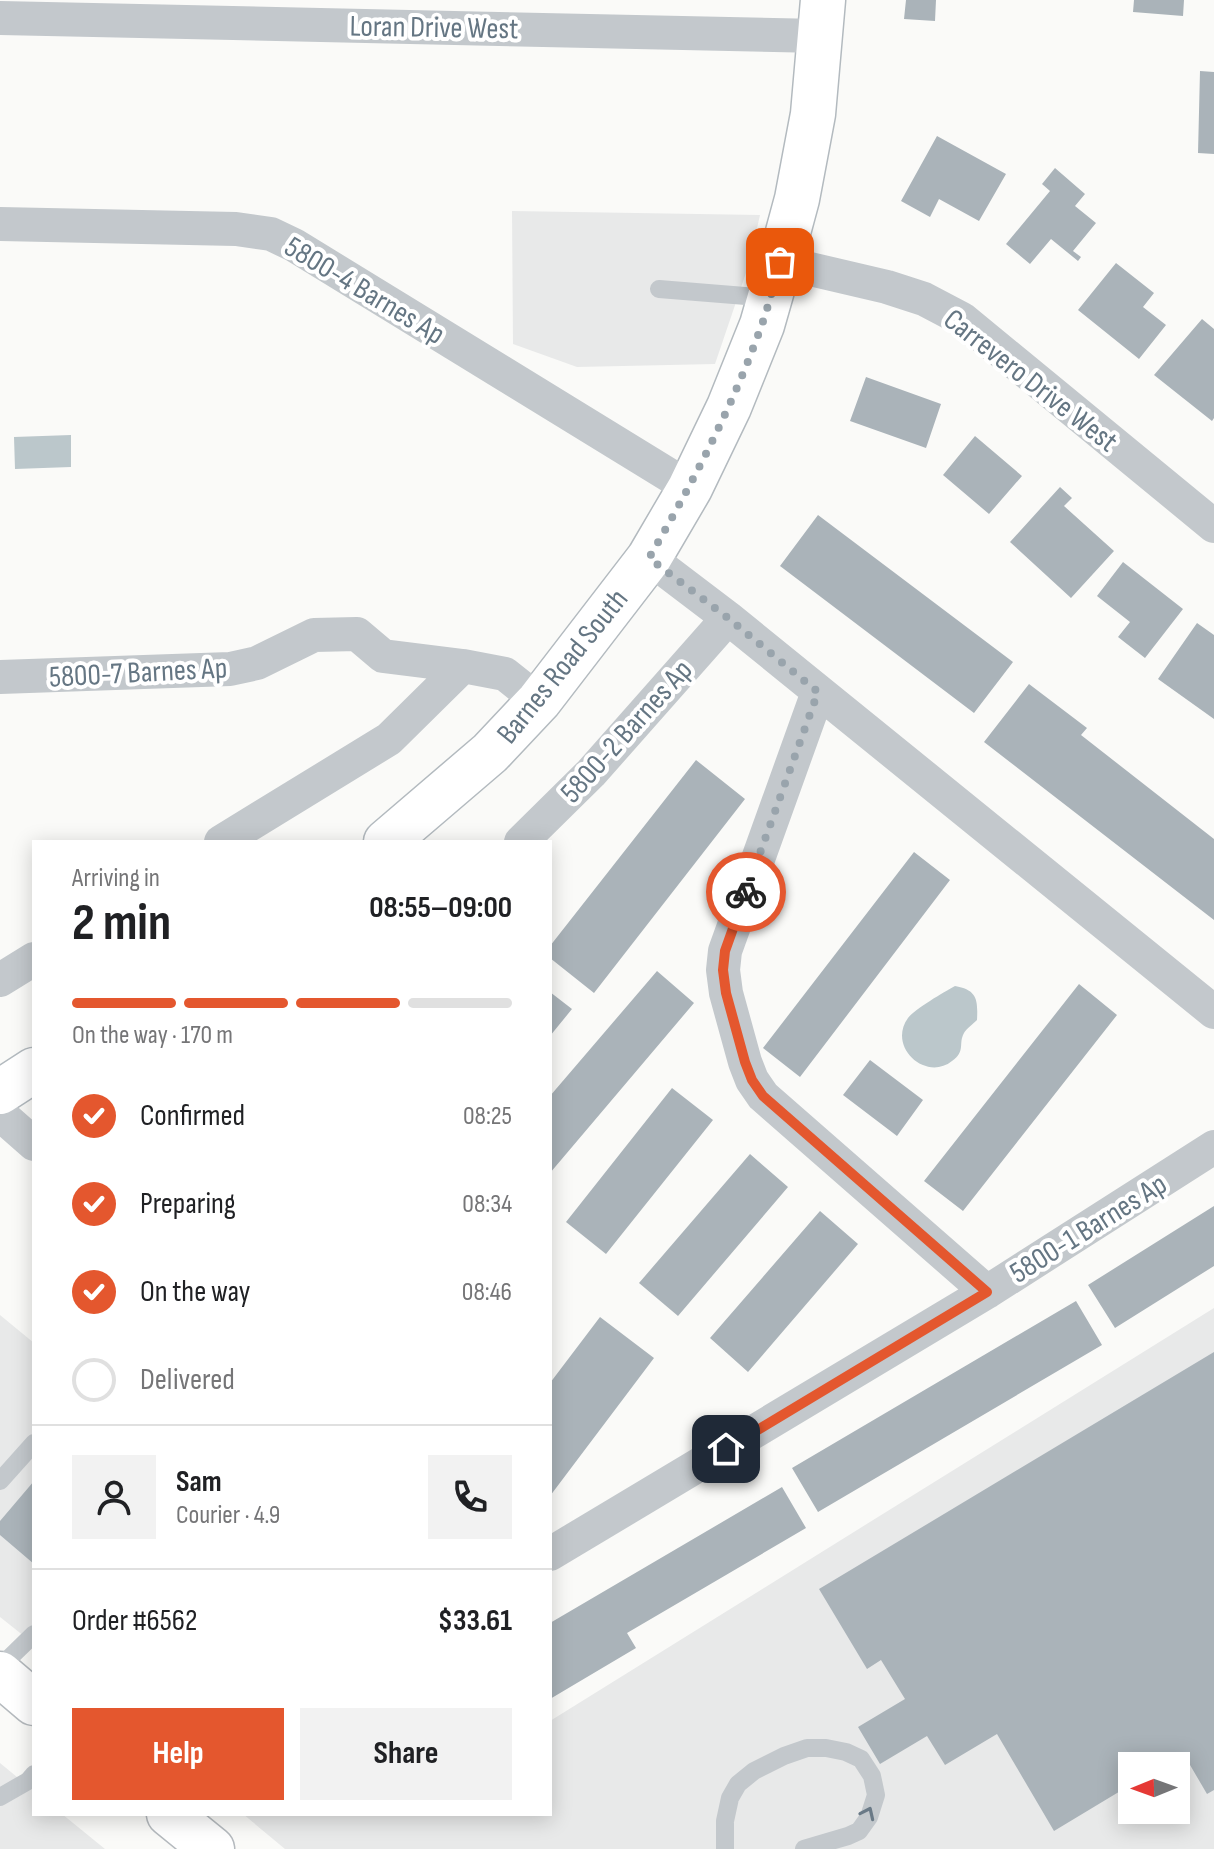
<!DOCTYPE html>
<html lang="en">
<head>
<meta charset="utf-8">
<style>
  :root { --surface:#fff; --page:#f2f2f2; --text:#202124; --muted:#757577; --line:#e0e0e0; --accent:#e4572e }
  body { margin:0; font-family:"Sofia Sans Condensed",sans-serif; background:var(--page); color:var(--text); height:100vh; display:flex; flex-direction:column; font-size:30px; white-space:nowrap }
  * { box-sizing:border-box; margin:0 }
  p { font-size:26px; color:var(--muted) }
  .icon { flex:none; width:44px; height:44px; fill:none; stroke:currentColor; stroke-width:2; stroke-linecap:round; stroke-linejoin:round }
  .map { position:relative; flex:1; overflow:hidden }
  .details { position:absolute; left:32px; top:840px; width:520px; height:976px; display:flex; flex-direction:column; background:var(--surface); border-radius:0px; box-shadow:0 4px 20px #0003 }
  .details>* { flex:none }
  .needle { width:52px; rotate:269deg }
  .tools { position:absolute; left:1118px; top:1752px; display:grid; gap:16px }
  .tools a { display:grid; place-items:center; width:72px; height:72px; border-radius:0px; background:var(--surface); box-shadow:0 4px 20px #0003; font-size:40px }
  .pin { position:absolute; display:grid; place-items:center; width:68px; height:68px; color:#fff; margin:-34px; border-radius:16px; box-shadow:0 4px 12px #0006 }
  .courier { position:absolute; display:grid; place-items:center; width:80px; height:80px; margin:-40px; border:6px solid #e4572e; border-radius:50%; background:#fff; color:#222; box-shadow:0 2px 10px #0007 }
  .overview em { font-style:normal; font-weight:700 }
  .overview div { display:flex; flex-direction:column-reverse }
  .overview { display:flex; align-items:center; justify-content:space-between; height:136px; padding:0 40px }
  h1 { font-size:52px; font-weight:700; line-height:60px }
  .bar { display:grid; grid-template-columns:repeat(4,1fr); gap:12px 8px; align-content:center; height:96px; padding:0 40px }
  .bar i { height:10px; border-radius:6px; background:var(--line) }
  .bar .active { background:var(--accent) }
  .bar p { grid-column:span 4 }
  .line { display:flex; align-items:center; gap:20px; padding:0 40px; border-top:2px solid var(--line) }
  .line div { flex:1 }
  .round { display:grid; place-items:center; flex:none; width:84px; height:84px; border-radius:0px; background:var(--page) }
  ol { padding:0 40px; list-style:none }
  li { display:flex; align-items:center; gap:24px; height:88px }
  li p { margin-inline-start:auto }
  li .icon { padding:8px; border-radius:50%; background:var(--accent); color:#fff; stroke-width:4 }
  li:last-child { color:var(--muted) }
  li i { width:44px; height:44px; border:4px solid var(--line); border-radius:50% }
  .cta { display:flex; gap:16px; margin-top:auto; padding:16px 40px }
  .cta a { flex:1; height:92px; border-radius:0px; background:var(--accent); color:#fff; font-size:32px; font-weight:700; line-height:92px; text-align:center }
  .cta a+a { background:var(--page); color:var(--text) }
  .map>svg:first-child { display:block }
</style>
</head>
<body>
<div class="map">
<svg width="1214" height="1849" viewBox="0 0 1214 1849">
  <rect width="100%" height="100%" fill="#fafaf8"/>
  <path fill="#e8e9e9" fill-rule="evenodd" d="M 512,211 L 760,215 L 749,264 L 715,364 L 577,367 L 513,344 Z
    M 1214,1308 L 1214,1849 L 285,1849 L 243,1814 L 550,1814 L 550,1721 ZM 1132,1766 L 1176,1766 L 1176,1810 L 1132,1810 Z
    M 0,1315 L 34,1343 L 34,1644 L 0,1617 Z
    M 0,1763 L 34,1791 L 34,1814 L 62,1814 L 105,1849 L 0,1849 Z"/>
  <path fill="#bbc7cb" d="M 71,435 L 71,467 L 15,469 L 14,437 Z
    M 955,986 C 977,990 978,999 977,1020 C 974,1023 966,1029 964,1033 C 958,1044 966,1051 952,1061 C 926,1082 887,1047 908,1018 C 915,1009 944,992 955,986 Z"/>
  <path fill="#aab3b9" d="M 906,0 L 936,0 L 935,21 L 904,19 Z
    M 1134,0 L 1184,0 L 1183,16 L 1133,12 Z
    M 1200,71 L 1214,72 L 1214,154 L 1198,153 Z
    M 937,136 L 1006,174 L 979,221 L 939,199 L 930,217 L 901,201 Z
    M 1055,168 L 1085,194 L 1075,206 L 1096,223 L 1073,251 L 1081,257 L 1078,261 L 1051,239 L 1030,264 L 1006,244 L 1050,191 L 1042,184 Z
    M 1116,263 L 1154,293 L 1143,307 L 1166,325 L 1139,359 L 1078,310 Z
    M 1202,319 L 1214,329 L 1214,418 L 1212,421 L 1154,375 Z
    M 866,377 L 941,404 L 926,448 L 850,421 Z
    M 975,436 L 1022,476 L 989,514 L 943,475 Z
    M 1060,487 L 1072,498 L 1064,506 L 1114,551 L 1071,598 L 1010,542 Z
    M 818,515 L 1013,662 L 974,713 L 780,566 Z
    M 1123,562 L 1183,609 L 1145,658 L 1118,637 L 1130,622 L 1097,596 Z
    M 1197,623 L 1214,635 L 1214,719 L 1158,679 Z
    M 1029,684 L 1087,728 L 1081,735 L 1214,839 L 1214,920 L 984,742 Z
    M 696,760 L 745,799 L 594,993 L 550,958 L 550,946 Z
    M 914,852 L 950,880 L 800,1077 L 763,1048 Z
    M 657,971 L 694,1003 L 550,1173 L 550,1096 Z
    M 1079,984 L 1117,1015 L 963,1211 L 924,1181 Z
    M 550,992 L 572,1009 L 550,1036 Z
    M 870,1060 L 923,1100 L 897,1136 L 843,1095 Z
    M 672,1088 L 713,1120 L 606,1254 L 566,1222 Z
    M 750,1154 L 788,1187 L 678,1316 L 639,1283 Z
    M 1214,1206 L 1214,1266 L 1115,1328 L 1088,1285 Z
    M 820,1211 L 858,1244 L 748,1372 L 710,1338 Z
    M 1076,1301 L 1102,1345 L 818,1512 L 792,1468 Z
    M 600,1317 L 654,1358 L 550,1496 L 550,1383 Z
    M 1214,1352 L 1214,1790 L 1207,1794 L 1183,1753 L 1161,1766 L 1132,1766 L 1132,1784 L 1054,1831 L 997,1734 L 945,1765 L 927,1736 L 880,1764 L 858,1727 L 905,1699 L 881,1660 L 867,1669 L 819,1589 Z
    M 34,1481 L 34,1564 L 0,1535 L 0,1521 Z
    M 782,1487 L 806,1528 L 627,1633 L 636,1648 L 550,1699 L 550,1623 Z"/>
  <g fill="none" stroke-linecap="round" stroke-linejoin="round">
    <g stroke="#b3babf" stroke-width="47">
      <path id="secondary" d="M 386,842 L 490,753 L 539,701 L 649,558 L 690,488 L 729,407 L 762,325 L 780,262 L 797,199 L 813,114 L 823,0
        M 0,1092 L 34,1070"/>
    </g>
    <g stroke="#b5babe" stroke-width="47">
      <path id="primary" d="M 0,1674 L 34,1703
        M 169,1814 L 212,1849"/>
    </g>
    <path stroke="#c3c8cc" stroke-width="18" d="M 659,289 L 769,298
      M 0,1481 L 34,1443
      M 0,1667 L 34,1634
      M 0,1797 L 28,1781 L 34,1774
      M 725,1849 L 725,1821 L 730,1798 L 738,1784 L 754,1771 L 784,1756 L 807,1748 L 826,1748 L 846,1752 L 861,1759 L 872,1776 L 876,1795 L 869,1817 L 859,1831 L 848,1836 L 804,1849"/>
    <path stroke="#c3c8cc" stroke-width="34" d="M 0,18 L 820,36
      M 0,224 L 236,229 L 271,234 L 294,245 L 690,488
      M 780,262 L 887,287 L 924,299 L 962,319 L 1214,526
      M 649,558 L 728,618 L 1214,1012
      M 0,677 L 230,669 L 257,663 L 314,635 L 357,634 L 383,656 L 463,666 L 505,674 L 539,701
      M 818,692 L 725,951 L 723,970 L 726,993 L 745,1062 L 752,1080 L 763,1096 L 987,1292
      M 221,842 L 389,739 L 463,666
      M 521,842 L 591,773 L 728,618
      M 0,980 L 34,959
      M 0,1114 L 34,1144
      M 550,1554 L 987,1292 L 1214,1147"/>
    <use href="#secondary" stroke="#fff" stroke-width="44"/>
    <use href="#primary" stroke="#fff" stroke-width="44"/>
  </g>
  <defs><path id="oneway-chevron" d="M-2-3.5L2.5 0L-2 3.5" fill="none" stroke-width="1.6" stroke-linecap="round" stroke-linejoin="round" transform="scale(2)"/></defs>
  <use stroke="#6a7a87" href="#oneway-chevron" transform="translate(868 1813) rotate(-65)"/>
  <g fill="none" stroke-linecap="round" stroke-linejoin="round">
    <path stroke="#99a4ac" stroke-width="8" stroke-dasharray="0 14.4" d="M 746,892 L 818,692 L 728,618 L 649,558 C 692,484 732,408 761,327 C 769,305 774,283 780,262"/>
    <path stroke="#e4572e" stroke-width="10" d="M 726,1449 L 987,1292 L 763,1096 L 752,1080 L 745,1062 L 726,993 L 723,970 L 725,951 L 746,892"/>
  </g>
  <g text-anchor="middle" stroke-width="8" stroke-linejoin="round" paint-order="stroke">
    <g font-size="30" fill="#657683" stroke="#fff">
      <text transform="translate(434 27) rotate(1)" y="10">Loran Drive West</text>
      <text transform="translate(365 290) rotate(31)" y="10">5800-4 Barnes Ap</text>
      <text transform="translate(1031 380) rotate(38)" y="10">Carrevero Drive West</text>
      <text transform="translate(562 666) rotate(-51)" y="10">Barnes Road South</text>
      <text transform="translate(138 672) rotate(-3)" y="10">5800-7 Barnes Ap</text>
      <text transform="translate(626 731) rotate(-48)" y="10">5800-2 Barnes Ap</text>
      <text transform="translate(1088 1228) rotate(-32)" y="10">5800-1 Barnes Ap</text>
    </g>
  </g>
</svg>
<div class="tools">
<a><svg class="needle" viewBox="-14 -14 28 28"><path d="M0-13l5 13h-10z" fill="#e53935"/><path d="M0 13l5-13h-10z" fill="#757577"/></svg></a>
</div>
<div class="pin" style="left:780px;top:262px;background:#ea580c"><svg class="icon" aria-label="bag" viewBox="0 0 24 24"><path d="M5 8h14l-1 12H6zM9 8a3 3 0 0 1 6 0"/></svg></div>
<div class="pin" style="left:726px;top:1449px;background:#1f2937"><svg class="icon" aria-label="home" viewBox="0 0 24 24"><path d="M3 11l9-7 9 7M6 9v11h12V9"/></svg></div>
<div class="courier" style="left:746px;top:892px"><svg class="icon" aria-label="bike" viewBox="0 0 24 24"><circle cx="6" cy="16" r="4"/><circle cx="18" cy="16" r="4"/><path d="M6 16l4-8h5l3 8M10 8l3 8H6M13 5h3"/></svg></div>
<section class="details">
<div class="overview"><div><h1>2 min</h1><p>Arriving in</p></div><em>08:55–09:00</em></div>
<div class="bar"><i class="active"></i><i class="active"></i><i class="active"></i><i></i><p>On the way · 170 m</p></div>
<ol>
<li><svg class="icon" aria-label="check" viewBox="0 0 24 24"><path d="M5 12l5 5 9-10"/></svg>Confirmed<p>08:25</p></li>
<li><svg class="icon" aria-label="check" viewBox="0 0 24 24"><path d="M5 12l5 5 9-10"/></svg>Preparing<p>08:34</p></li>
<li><svg class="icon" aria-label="check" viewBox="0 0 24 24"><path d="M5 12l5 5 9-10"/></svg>On the way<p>08:46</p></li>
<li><i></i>Delivered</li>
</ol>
<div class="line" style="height:144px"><a class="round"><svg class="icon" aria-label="person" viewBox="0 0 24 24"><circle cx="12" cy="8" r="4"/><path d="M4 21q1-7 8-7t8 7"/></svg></a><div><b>Sam</b><p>Courier · 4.9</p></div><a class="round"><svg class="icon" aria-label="phone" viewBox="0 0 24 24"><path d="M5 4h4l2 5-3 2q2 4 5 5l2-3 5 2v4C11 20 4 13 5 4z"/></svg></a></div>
<div class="line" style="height:104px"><div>Order #6562</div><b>$33.61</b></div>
<div class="cta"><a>Help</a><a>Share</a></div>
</section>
</div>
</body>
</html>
